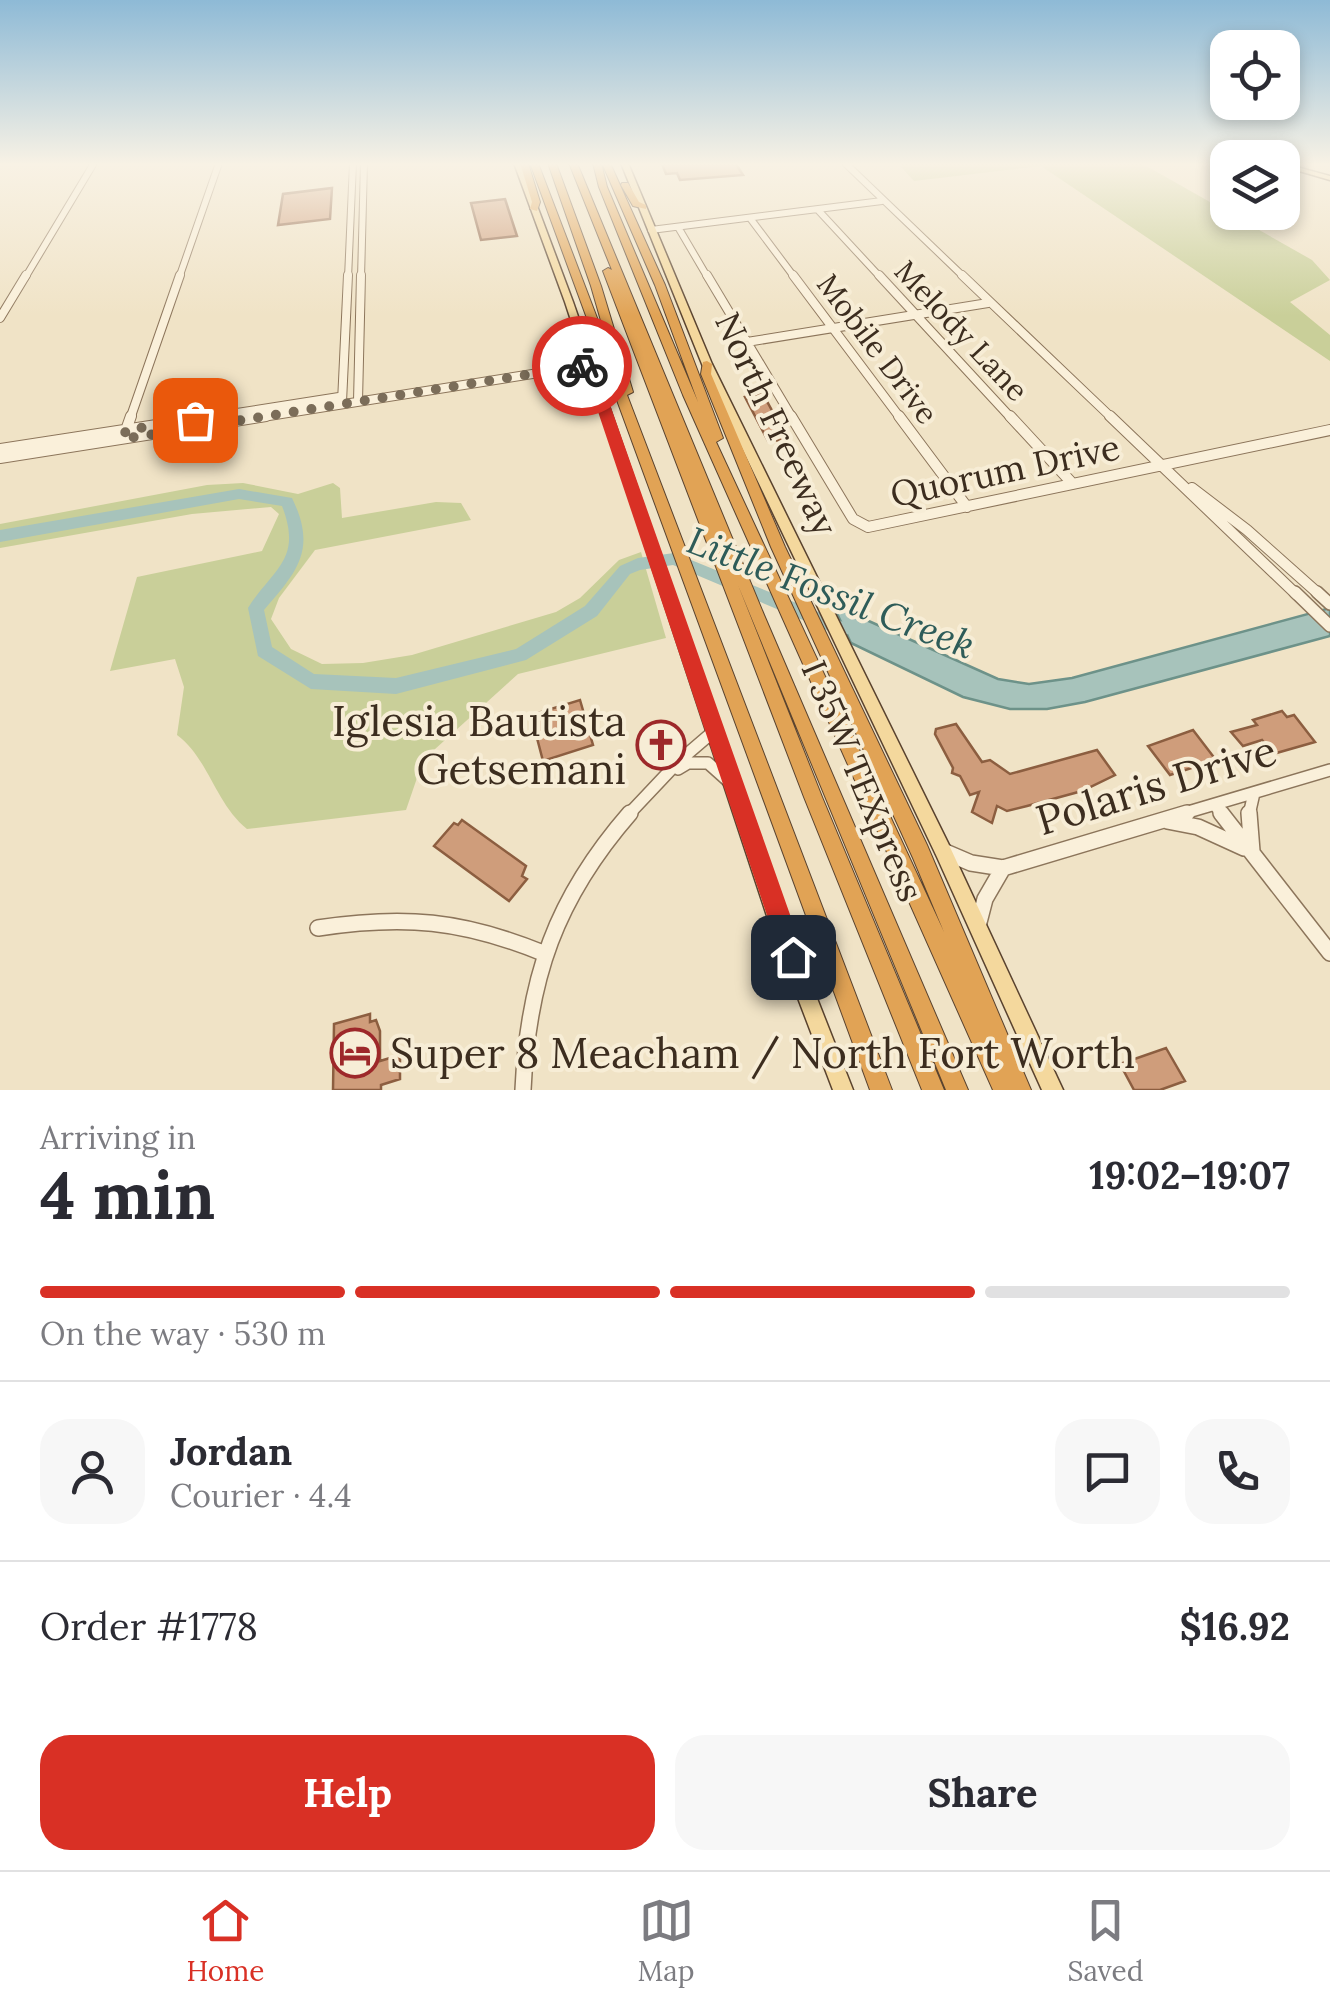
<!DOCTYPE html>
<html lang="en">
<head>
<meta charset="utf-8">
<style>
  :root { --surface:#fff; --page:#f7f7f7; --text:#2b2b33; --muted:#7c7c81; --line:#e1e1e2; --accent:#d93025 }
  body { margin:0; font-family:Lora,serif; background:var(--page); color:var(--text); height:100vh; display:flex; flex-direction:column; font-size:38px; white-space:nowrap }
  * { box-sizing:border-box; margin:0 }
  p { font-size:32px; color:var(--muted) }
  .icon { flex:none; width:55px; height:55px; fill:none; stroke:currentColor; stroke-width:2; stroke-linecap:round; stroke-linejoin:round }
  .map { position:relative; height:1090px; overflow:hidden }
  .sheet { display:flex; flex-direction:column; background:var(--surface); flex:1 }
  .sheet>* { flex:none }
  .buttons { position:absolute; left:1210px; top:30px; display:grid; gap:20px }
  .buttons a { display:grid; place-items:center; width:90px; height:90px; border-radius:20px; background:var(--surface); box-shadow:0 5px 15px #0003; font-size:50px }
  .pin { position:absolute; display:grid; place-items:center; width:85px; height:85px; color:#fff; margin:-42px; border-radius:20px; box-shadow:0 5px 15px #0006 }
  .courier { position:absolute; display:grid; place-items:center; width:100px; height:100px; margin:-50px; border:8px solid #d93025; border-radius:50%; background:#fff; color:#222; box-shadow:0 2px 12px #0007 }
  .overview em { font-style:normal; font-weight:700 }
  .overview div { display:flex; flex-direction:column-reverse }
  .overview { display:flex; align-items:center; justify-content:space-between; height:170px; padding:0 40px }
  h1 { font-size:65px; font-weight:700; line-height:75px }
  .bar { display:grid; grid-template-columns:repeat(4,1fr); gap:15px 10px; align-content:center; height:120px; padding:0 40px }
  .bar i { height:12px; border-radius:8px; background:var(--line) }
  .bar .selected { background:var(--accent) }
  .bar p { grid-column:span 4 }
  .line { display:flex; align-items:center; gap:25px; padding:0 40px; border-top:2px solid var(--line) }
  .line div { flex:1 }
  .round { display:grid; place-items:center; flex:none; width:105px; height:105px; border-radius:30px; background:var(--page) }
  .primary-button { display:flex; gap:20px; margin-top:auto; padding:20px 40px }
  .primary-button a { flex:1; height:115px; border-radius:30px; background:var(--accent); color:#fff; font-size:40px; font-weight:700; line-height:115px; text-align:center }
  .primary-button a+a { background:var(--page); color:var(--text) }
  .menu { display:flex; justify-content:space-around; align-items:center; height:140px; border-top:2px solid var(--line); background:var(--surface); font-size:28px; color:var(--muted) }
  .menu a { display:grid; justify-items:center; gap:5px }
  .menu .selected { color:var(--accent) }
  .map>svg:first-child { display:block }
</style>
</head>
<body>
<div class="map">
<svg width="1330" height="1090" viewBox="0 0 1330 1090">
  <rect width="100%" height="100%" fill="#f0e3c6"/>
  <path fill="#c9cf99" d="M 903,164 L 1140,163 L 1150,168 L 1312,260 L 1330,280 L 1290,302 L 1330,335 L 1330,361 L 1041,166 L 914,181 L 901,167 Z
    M 243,483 L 298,494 L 333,483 L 340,488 L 342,518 L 436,502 L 461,503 L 471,520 L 315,550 L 279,598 L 271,619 L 291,649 L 322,664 L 363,663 L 412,655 L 556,612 L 580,598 L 619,560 L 641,552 L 666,638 L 518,674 L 434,750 L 417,778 L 406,810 L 247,829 C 215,803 209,759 177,735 L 184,687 L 175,659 L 110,671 L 137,577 L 262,551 L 279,514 L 271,507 L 192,514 L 0,548 L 0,524 L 207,485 Z"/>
  <path fill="#a7c3bb" stroke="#6d9289" stroke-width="2.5" d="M 833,605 L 998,679 L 1029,684 L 1072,678 L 1330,608 L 1330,636 L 1085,702 L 1047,709 L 1010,709 L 963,697 L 851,643 Z"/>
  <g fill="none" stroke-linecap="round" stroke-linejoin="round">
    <path fill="#a7c3bb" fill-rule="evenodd" d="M 239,489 L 292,498 C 317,549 298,571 264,610 L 272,647 L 314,674 L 396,678 L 516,649 L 585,606 L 620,566 L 638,558 L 674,553 L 848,624 L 850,629 L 848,634 L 842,636 L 836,634 L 673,565 L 640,570 L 630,574 L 597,616 L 526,660 L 396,694 L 311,689 L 258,656 L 248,608 C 273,568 303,560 282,506 L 239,499 L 0,542 L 0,530 Z"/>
  </g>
  <path fill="#cf9d7b" stroke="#8c5e40" stroke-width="2.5" d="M 662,164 L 736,164 L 743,175 L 680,180 L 677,173 L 666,174 Z
    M 332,188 L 330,219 L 278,225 L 283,194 Z
    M 505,199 L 517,236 L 481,240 L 471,203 Z
    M 763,394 L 787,438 L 786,440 L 768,441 L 745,397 Z
    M 580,700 L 593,745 L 543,761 L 531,715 Z
    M 1282,711 L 1287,717 L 1294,715 L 1315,742 L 1273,754 L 1262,740 L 1243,746 L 1231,732 L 1257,725 L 1253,720 Z
    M 956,724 L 982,762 L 990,760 L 1010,774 L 1097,750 L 1115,775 L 1082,791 L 1027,806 L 1007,811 L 997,806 L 992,823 L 972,812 L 979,792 L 970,795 L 960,776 L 952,773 L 953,768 L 935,734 L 936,729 Z
    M 1193,730 L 1216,760 L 1170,775 L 1148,746 Z
    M 462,820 L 526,866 L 522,876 L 527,879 L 509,901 L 434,846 L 454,823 L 458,825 Z
    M 370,1014 L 370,1022 L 376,1020 L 380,1031 L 380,1061 L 400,1055 L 400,1079 L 381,1085 L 381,1090 L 333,1090 L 334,1024 Z
    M 1166,1048 L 1185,1081 L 1160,1090 L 1134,1090 L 1120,1064 Z"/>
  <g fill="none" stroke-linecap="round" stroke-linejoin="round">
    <g stroke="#8c755b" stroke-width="8">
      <path id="minor-far4" d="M 845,163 L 965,278
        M 818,210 L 881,278
        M 750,218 L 795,278
        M 678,227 L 708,278
        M 651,230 L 882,201
        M 25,278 L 94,163
        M 179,278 L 219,163
        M 348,278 L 353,163
        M 361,278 L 364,163"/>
    </g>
    <g stroke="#8c755b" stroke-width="10">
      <path id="minor-far3" d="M 707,275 L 793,419
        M 793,275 L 901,419
        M 879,275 L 1012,419
        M 962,275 L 1113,419
        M 0,318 L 26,275
        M 747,342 L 988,303
        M 358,401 L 361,275
        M 342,402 L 348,275
        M 130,419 L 180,275
        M 198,419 L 339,397
        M 250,419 L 589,365"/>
    </g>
    <g stroke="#8c755b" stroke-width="12">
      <path id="minor-far2" d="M 791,416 L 853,519 L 868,527 L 1330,430
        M 899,416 L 967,507
        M 1010,416 L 1072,483
        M 1110,416 L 1297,595
        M 125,433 L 131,416
        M 0,449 L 215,416
        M 0,458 L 266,416
        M 1192,488 L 1247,530 L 1320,595"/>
    </g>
    <g stroke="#8c755b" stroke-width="14">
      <path id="minor-far1" d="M 1295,592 L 1330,626
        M 1317,592 L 1330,604
        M 678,769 L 688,763 L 708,763 L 727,780
        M 1215,805 L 1223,815
        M 628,815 L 679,761 L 714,731
        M 1178,815 L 1330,770
        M 1249,815 L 1254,793"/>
    </g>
    <g stroke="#8c755b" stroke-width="18">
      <path id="minor" d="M 1221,813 L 1330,953
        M 1249,813 L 1252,851
        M 1167,821 L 1198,827 L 1244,848
        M 943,851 L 971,863 L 1003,868 L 1187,813
        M 978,926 L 985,899 L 1003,868
        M 318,928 C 404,915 462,920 543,953
        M 523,1090 C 528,978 556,898 630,813"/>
    </g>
    <g stroke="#5a432f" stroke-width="3">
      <path id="major" d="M 514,163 L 521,163 L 573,302 L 787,922 L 853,1090 L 833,1090 L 769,922 L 565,302 Z
        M 621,163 L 628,163 L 712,364 L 949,845 L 1063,1090 L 1042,1090 L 937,857 L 702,364 Z
        M 1282,163 L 1330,176 L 1330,180 L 1282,166 Z"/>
    </g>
    <g stroke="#5a432f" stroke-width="2">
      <path id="highway" d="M 520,163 L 528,163 L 540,202 L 537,211 L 530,209 L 532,202 Z
        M 530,163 L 538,163 L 610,352 L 591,286 L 548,163 L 556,163 L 601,286 L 633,392 L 627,395 L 892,1090 L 870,1090 Z
        M 569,163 L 577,163 L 764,615 L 968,1090 L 946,1090 L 738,585 L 822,797 L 944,1090 L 922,1090 L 804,797 L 603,271 L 608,268 L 612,270 Z
        M 593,163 L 601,163 L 607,187 L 698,402 L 655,285 L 602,163 L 610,163 L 665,285 L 723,438 L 716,442 L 944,932 L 913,858 L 771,547 L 701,374 L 703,362 L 707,361 L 712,364 L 711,374 L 785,547 L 927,845 L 1031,1090 L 993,1090 L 683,395 L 599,187 Z
        M 622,183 L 628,183 L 639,202 L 646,205 L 646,209 L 633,206 L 621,185 Z"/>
    </g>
    <use href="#minor-far4" stroke="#faf0da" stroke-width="6"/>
    <use href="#minor-far3" stroke="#faf0da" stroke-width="8"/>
    <use href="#minor-far2" stroke="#faf0da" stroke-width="10"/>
    <use href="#minor-far1" stroke="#faf0da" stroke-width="11"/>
    <use href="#minor" stroke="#faf0da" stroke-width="15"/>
    <use href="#major" fill="#f4d89d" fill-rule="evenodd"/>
    <use href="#highway" fill="#e1a355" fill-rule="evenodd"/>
  </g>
  <linearGradient id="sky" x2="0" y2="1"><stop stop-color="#8ebad6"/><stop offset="0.52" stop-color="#f8f2e5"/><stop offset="1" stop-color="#f8f2e5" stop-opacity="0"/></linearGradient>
  <rect width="1330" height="316" fill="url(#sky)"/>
  <path fill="#d93025" d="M 589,361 L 596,365 L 805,957 L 801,965 L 793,969 L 784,965 L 781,957 L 584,370 L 575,366 Z"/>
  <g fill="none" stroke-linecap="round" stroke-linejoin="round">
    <path stroke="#7b6d59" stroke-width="10" stroke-dasharray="0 18" d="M 195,420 L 126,430 L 123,439 L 582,366"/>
  </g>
  <defs>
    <g id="church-ring" transform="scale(2.5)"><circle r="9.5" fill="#f7edd6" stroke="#9d282a" stroke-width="1.5"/><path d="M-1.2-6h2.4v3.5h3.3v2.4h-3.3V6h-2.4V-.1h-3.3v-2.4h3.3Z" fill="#9d282a"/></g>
    <g id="hotel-ring" transform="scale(2.5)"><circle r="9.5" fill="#f7edd6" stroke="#9d282a" stroke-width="1.5"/><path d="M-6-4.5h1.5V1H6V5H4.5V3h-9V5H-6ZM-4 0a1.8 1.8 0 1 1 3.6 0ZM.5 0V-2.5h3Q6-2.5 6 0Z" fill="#9d282a"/></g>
  </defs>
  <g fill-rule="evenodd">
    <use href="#church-ring" x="661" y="745"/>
    <use href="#hotel-ring" x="355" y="1053"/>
  </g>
  <g text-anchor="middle" stroke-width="8" stroke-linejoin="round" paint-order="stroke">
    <g font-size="30" fill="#3c2d1f" stroke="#f7edd6">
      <text transform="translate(961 331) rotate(47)" y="10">Melody Lane</text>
      <text transform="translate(877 349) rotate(53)" y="10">Mobile Drive</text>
    </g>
    <g font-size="35" fill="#3c2d1f" stroke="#f7edd6">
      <text transform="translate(776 424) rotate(65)" y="12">North Freeway</text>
      <text transform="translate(1005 471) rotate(-12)" y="12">Quorum Drive</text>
      <text transform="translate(862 781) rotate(67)" y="12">I 35W TEXpress</text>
    </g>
    <g font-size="38" font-style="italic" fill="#2e5c59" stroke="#f7edd6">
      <text transform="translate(831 593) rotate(21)" y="13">Little Fossil Creek</text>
    </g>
    <g font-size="42" fill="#3c2d1f" stroke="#f7edd6" text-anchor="end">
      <text x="626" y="736">Iglesia Bautista<tspan x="626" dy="48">Getsemani</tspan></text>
      <text x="390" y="1068" text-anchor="start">Super 8 Meacham / North Fort Worth</text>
    </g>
    <g font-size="42" fill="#3c2d1f" stroke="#f7edd6">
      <text transform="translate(1156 785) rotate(-17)" y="15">Polaris Drive</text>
    </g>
  </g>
</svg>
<div class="buttons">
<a><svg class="icon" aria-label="locate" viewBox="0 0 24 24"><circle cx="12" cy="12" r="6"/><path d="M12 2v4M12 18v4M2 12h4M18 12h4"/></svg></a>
<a><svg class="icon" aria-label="layers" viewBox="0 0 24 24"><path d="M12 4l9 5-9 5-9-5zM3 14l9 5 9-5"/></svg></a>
</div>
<div class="pin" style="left:195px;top:420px;background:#ea580c"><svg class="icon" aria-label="bag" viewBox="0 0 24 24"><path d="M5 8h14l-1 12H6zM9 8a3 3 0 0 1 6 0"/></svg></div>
<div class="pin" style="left:793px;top:957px;background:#1f2937"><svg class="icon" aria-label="home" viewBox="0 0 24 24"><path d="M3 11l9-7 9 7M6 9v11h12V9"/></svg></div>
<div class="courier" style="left:582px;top:366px"><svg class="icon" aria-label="bike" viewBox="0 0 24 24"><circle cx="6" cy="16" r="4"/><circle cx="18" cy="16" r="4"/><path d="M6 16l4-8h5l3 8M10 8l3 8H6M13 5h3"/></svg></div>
</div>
<section class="sheet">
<div class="overview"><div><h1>4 min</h1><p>Arriving in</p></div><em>19:02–19:07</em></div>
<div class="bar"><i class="selected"></i><i class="selected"></i><i class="selected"></i><i></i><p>On the way · 530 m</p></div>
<div class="line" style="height:180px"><a class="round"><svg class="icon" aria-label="person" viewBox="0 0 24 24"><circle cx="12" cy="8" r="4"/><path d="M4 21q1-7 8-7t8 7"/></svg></a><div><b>Jordan</b><p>Courier · 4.4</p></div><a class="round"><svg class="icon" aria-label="chat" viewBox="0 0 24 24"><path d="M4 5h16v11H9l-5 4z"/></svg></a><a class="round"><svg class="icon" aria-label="phone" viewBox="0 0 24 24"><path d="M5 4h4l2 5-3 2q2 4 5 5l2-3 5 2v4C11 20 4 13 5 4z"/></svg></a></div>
<div class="line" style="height:130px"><div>Order #1778</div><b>$16.92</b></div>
<div class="primary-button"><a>Help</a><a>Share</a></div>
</section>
<nav class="menu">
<a class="selected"><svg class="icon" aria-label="home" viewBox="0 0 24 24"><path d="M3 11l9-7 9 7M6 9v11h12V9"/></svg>Home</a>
<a><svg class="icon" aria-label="map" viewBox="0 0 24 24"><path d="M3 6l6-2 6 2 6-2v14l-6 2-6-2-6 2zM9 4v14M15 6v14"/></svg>Map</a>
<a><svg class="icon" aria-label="saved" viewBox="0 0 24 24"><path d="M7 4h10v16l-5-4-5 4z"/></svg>Saved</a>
</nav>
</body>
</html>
